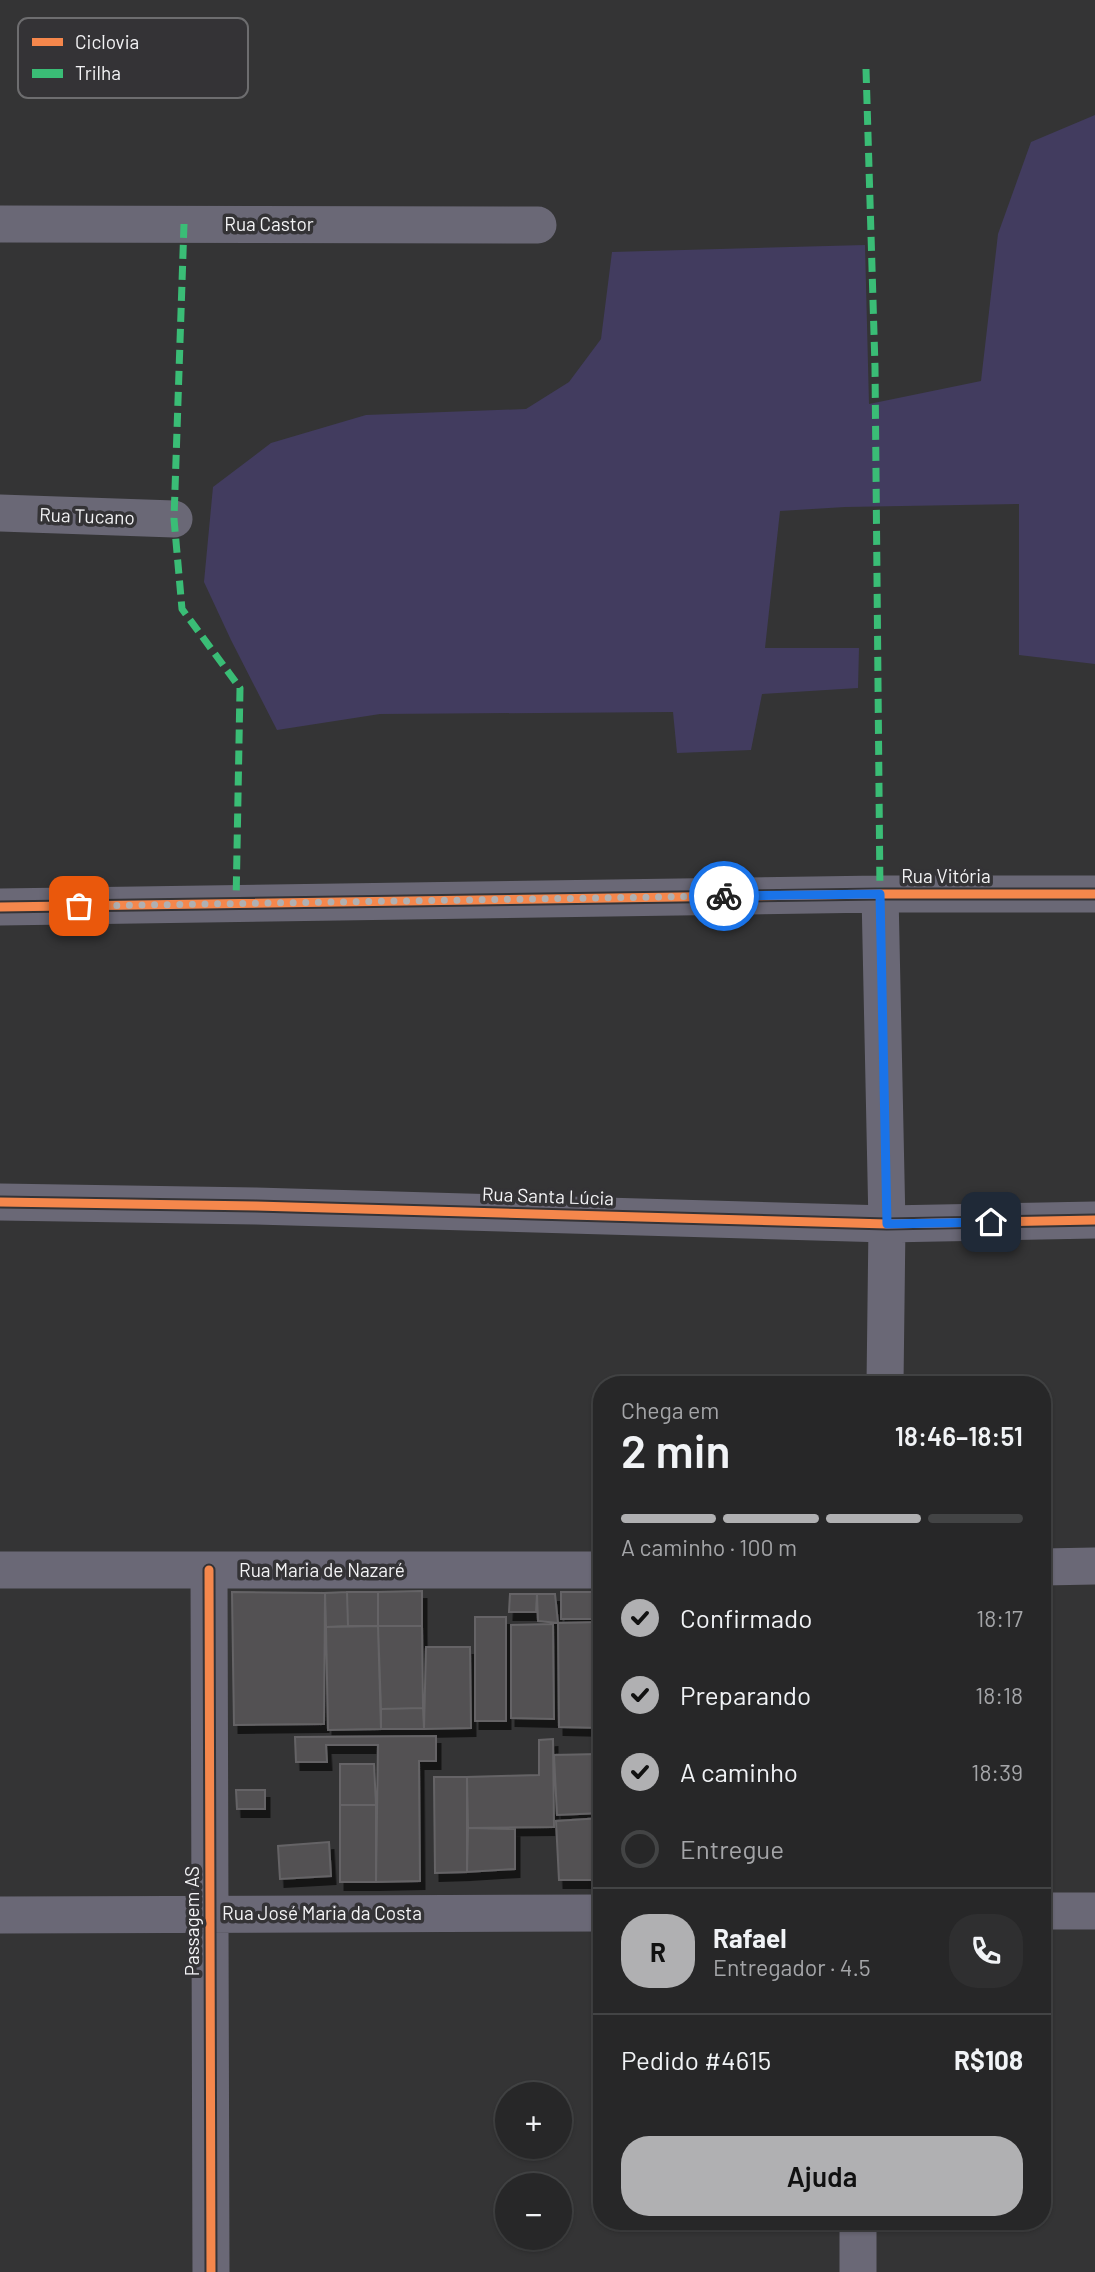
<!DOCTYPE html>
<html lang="pt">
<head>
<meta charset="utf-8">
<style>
  :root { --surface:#272728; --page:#2f2f30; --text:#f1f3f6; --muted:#a4a5a8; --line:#434445; --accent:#b0b0b2 }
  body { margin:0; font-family:Barlow,sans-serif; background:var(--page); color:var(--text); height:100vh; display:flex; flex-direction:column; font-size:26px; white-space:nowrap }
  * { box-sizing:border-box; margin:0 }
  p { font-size:23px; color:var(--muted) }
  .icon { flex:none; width:38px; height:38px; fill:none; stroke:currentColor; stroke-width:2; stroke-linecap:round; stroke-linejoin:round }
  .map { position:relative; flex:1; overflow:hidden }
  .details { position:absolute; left:593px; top:1376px; width:458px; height:854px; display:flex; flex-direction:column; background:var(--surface); border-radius:28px; box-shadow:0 2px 5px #0004,0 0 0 2px var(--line) }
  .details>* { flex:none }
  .controls { position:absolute; left:495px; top:2082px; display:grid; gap:14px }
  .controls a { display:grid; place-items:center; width:77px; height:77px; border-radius:50%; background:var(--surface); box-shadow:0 2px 5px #0004,0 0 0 2px var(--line); font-size:35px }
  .pin { position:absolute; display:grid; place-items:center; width:60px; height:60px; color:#fff; margin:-30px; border-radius:14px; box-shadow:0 4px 10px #0006 }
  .courier { position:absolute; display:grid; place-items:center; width:70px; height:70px; margin:-35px; border:5px solid #1a73e8; border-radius:50%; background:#fff; color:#222; box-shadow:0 2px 9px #0007 }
  .head em { font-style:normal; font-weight:600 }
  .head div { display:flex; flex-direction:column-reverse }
  .head { display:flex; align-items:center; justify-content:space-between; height:119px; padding:0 28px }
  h1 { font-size:46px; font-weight:600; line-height:52px }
  .bar { display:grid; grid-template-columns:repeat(4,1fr); gap:10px 7px; align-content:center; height:84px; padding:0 28px }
  .bar i { height:9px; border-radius:5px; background:var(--line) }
  .bar .selected { background:var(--accent) }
  .bar p { grid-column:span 4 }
  .line { display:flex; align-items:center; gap:18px; padding:0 28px; border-top:2px solid var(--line) }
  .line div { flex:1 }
  .round { display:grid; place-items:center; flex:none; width:74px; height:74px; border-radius:28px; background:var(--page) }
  ol { padding:0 28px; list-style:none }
  li { display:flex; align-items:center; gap:21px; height:77px }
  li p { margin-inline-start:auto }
  li .icon { padding:7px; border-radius:50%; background:var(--accent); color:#111; stroke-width:4 }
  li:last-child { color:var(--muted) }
  li i { width:38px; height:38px; border:4px solid var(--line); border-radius:50% }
  .cta { display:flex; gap:14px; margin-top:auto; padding:14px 28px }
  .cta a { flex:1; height:80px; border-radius:28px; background:var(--accent); color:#111; font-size:28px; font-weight:600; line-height:80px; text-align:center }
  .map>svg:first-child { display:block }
</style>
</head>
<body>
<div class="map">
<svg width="1095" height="2272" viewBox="0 0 1095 2272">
  <defs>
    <filter id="shadow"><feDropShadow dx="4.5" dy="8" stdDeviation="0" flood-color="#0009"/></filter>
  </defs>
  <rect width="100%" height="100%" fill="#343435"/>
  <path fill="#423c5f" d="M 1095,115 L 1095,664 L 1019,655 L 1019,504 L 845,507 L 780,511 L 765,648 L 859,648 L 858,688 L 762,694 L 751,750 L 677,753 L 673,712 L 380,714 L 277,730 L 231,640 L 204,582 L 213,487 L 271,443 L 366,415 L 526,409 L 569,382 L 601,339 L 612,252 L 865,245 L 869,404 L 981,381 L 998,234 L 1031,142 Z"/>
  <path fill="#525153" stroke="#656466" stroke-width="2" filter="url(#shadow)" d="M 422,1591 L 422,1626 L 378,1626 L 378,1592 Z
    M 232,1592 L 325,1593 L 324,1724 L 234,1725 Z
    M 347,1592 L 378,1592 L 378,1626 L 348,1626 Z
    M 347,1592 L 348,1626 L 326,1627 L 325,1593 Z
    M 561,1592 L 602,1592 L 602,1619 L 561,1619 Z
    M 510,1594 L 537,1594 L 536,1612 L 509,1612 Z
    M 537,1594 L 555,1594 L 558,1623 L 538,1621 Z
    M 475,1617 L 506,1617 L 506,1721 L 475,1721 Z
    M 602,1622 L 602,1728 L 559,1727 L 558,1623 Z
    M 553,1624 L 554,1719 L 511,1718 L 511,1625 Z
    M 378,1626 L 422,1626 L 423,1708 L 381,1709 Z
    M 378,1626 L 381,1729 L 328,1730 L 326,1627 Z
    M 426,1647 L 470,1647 L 471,1728 L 424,1729 Z
    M 423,1708 L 424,1729 L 381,1729 L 381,1709 Z
    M 436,1736 L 436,1761 L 419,1761 L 420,1881 L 376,1882 L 378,1745 L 326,1745 L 327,1762 L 296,1762 L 295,1737 Z
    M 553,1739 L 554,1827 L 468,1828 L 467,1777 L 539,1775 L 539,1740 Z
    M 599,1754 L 602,1813 L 557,1815 L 554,1755 Z
    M 340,1764 L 374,1764 L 376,1805 L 340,1805 Z
    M 434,1777 L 467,1777 L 467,1872 L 435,1873 Z
    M 236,1790 L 265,1790 L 265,1809 L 237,1809 Z
    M 340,1805 L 376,1805 L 376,1882 L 340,1882 Z
    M 601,1818 L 602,1880 L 559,1880 L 556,1821 Z
    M 468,1828 L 515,1829 L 515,1869 L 467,1872 Z
    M 329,1842 L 331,1876 L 280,1879 L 278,1846 Z"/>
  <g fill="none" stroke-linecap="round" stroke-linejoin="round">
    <path stroke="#6a6876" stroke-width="37" d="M 0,224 L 538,225
      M 0,513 L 174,519
      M 880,894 L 887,1224 L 885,1384
      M 0,907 L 880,894 L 1095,894
      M 0,1202 L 256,1206 L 887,1224 L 1095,1220
      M 1043,1567 L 1095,1566
      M 0,1570 L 602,1570
      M 209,1570 L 211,2272
      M 1043,1911 L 1095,1911
      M 0,1915 L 602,1913
      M 858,2272 L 858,2221"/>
    <path stroke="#3abd76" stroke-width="7" stroke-dasharray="14 7" stroke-linecap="butt" d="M 866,69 L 875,367 L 880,894
      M 184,224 L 174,519 L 182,609 L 240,688 L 236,904"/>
    <g stroke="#343336" stroke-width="13">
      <path id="cycleway" d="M 0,907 L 880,894 L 1095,894
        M 0,1202 L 256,1206 L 887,1224 L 1095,1220
        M 209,1570 L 211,2272"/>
    </g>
    <use href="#cycleway" stroke="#f5874c" stroke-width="9"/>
  </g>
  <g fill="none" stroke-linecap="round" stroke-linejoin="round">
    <path stroke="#b0b0b2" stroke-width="7" stroke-dasharray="0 12.6" d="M 79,906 L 724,896"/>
    <path stroke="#1a73e8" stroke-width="9" d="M 724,896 L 880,894 L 887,1224 L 991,1222"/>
  </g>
  <g text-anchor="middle" stroke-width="7" stroke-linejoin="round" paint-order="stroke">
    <g font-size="19" fill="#f3f3f5" stroke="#343336">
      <text x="269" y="231">Rua Castor</text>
      <text transform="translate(87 516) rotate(2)" y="7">Rua Tucano</text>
      <text x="946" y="883">Rua Vitória</text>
      <text transform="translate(548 1196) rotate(2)" y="7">Rua Santa Lúcia</text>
      <text x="322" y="1577">Rua Maria de Nazaré</text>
      <text x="322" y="1920">Rua José Maria da Costa</text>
      <text transform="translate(192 1921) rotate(-90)" y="7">Passagem AS</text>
    </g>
  </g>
  <rect x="18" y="18" width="230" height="80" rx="10" fill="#343336" stroke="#6d6d6f" stroke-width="2"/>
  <rect x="32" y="38" width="31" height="8" fill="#f5874c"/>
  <rect x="32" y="69" width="31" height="9" fill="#3abd76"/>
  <g font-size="19" fill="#f3f3f5">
    <text x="75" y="49">Ciclovia</text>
    <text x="75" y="80">Trilha</text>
  </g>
</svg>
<div class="controls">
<a>+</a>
<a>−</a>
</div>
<div class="pin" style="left:79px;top:906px;background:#ea580c"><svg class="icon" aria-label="bag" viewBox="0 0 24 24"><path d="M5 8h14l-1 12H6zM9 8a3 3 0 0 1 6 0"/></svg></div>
<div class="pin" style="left:991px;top:1222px;background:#1f2937"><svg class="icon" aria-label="home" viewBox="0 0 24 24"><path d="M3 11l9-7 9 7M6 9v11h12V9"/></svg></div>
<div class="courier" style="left:724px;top:896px"><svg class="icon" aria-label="bike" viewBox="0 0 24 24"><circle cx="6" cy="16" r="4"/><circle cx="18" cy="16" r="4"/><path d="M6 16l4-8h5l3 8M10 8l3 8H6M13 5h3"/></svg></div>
<section class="details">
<div class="head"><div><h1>2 min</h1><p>Chega em</p></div><em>18:46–18:51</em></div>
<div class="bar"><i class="selected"></i><i class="selected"></i><i class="selected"></i><i></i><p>A caminho · 100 m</p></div>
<ol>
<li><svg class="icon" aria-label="check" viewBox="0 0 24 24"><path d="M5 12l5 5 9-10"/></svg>Confirmado<p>18:17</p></li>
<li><svg class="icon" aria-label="check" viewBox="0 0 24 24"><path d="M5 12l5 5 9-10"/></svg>Preparando<p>18:18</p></li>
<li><svg class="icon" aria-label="check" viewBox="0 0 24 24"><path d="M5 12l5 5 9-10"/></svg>A caminho<p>18:39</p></li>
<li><i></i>Entregue</li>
</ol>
<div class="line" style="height:126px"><b class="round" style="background:var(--accent);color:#111">R</b><div><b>Rafael</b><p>Entregador · 4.5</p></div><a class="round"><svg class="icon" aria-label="phone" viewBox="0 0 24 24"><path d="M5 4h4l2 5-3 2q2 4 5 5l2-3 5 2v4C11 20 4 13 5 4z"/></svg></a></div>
<div class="line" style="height:91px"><div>Pedido #4615</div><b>R$108</b></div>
<div class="cta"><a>Ajuda</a></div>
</section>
</div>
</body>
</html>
